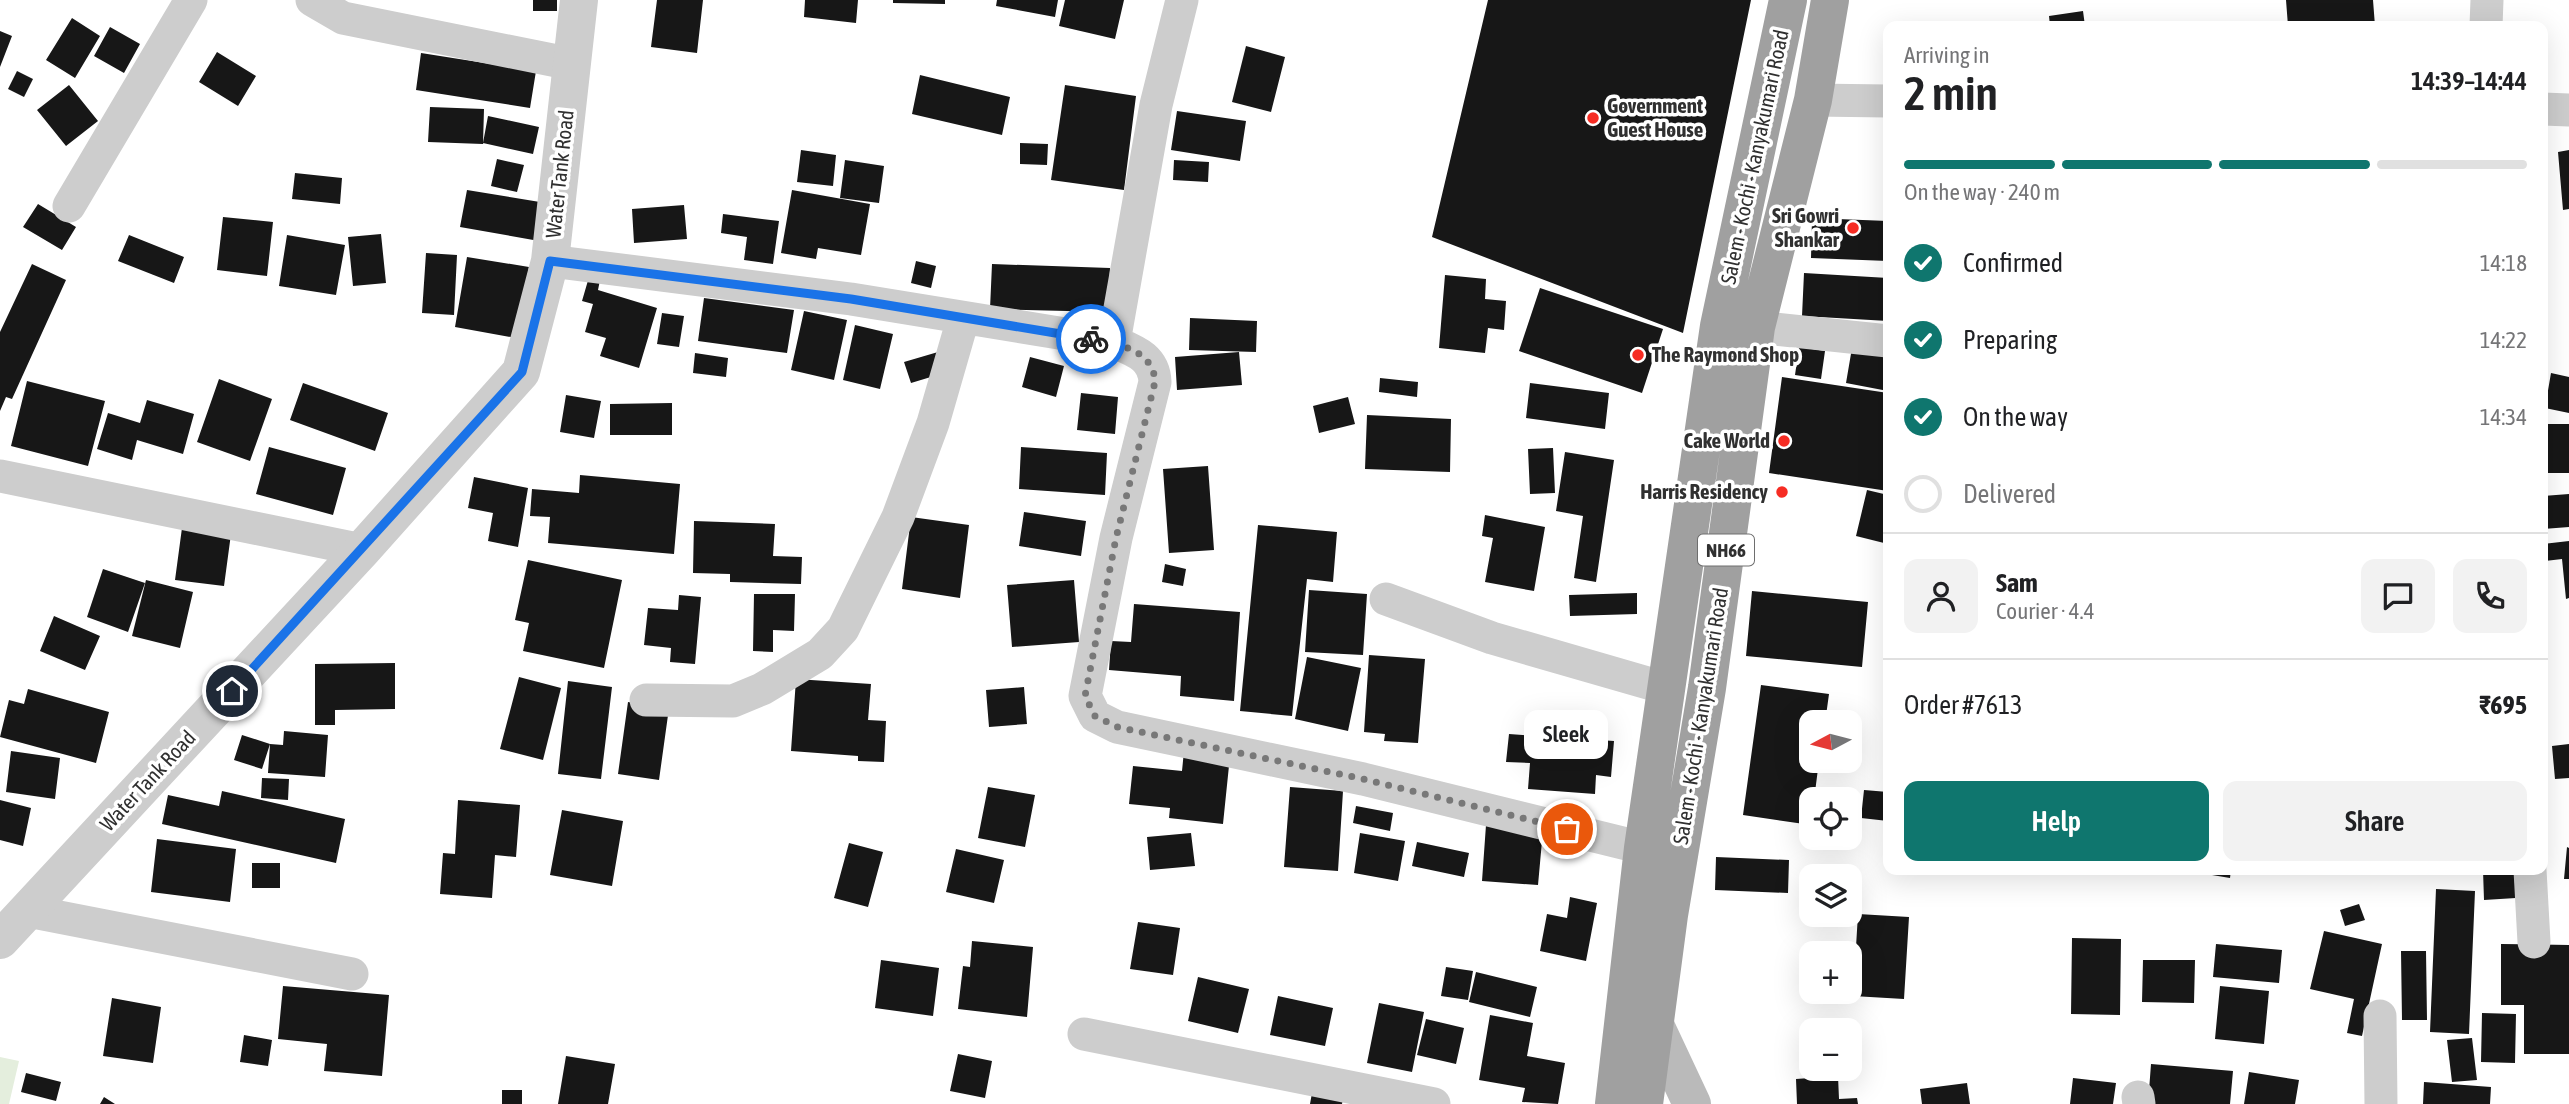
<!DOCTYPE html>
<html lang="en">
<head>
<meta charset="utf-8">
<style>
  :root { --surface:#fff; --page:#f2f2f2; --text:#202124; --muted:#757577; --line:#e0e0e0; --accent:#0f766e }
  body { margin:0; font-family:"Asap Condensed",sans-serif; background:var(--page); color:var(--text); height:100vh; display:flex; flex-direction:column; font-size:26px; white-space:nowrap }
  * { box-sizing:border-box; margin:0 }
  p { font-size:23px; color:var(--muted) }
  .icon { flex:none; width:38px; height:38px; fill:none; stroke:currentColor; stroke-width:2; stroke-linecap:round; stroke-linejoin:round }
  .map { position:relative; flex:1; overflow:hidden }
  .side { position:absolute; left:1883px; top:21px; width:665px; height:854px; display:flex; flex-direction:column; background:var(--surface); border-radius:14px; box-shadow:0 7px 28px #0002 }
  .side>* { flex:none }
  .needle { width:46px; rotate:263deg }
  .controls { position:absolute; left:1799px; top:710px; display:grid; gap:14px }
  .controls a { display:grid; place-items:center; width:63px; height:63px; border-radius:14px; background:var(--surface); box-shadow:0 7px 28px #0002; font-size:35px }
  .pin { position:absolute; display:grid; place-items:center; width:60px; height:60px; color:#fff; margin:-30px; border:4px solid #fff; border-radius:50%; box-shadow:0 2px 7px #0007 }
  .courier { position:absolute; display:grid; place-items:center; width:70px; height:70px; margin:-35px; border:5px solid #1a73e8; border-radius:50%; background:#fff; color:#222; box-shadow:0 2px 9px #0007 }
  .bubble { position:absolute; height:49px; border-radius:14px; background:var(--surface); box-shadow:0 7px 28px #0002; font-size:23px; font-weight:600; line-height:49px; text-align:center }
  .summary em { font-style:normal; font-weight:600 }
  .summary div { display:flex; flex-direction:column-reverse }
  .summary { display:flex; align-items:center; justify-content:space-between; height:119px; padding:0 21px }
  h1 { font-size:46px; font-weight:600; line-height:52px }
  .bar { display:grid; grid-template-columns:repeat(4,1fr); gap:10px 7px; align-content:center; height:84px; padding:0 21px }
  .bar i { height:9px; border-radius:5px; background:var(--line) }
  .bar .on { background:var(--accent) }
  .bar p { grid-column:span 4 }
  .line { display:flex; align-items:center; gap:18px; padding:0 21px; border-top:2px solid var(--line) }
  .line div { flex:1 }
  .round { display:grid; place-items:center; flex:none; width:74px; height:74px; border-radius:14px; background:var(--page) }
  ol { padding:0 21px; list-style:none }
  li { display:flex; align-items:center; gap:21px; height:77px }
  li p { margin-inline-start:auto }
  li .icon { padding:7px; border-radius:50%; background:var(--accent); color:#fff; stroke-width:4 }
  li:last-child { color:var(--muted) }
  li i { width:38px; height:38px; border:4px solid var(--line); border-radius:50% }
  .action { display:flex; gap:14px; margin-top:auto; padding:14px 21px }
  .action a { flex:1; height:80px; border-radius:14px; background:var(--accent); color:#fff; font-size:28px; font-weight:600; line-height:80px; text-align:center }
  .action a+a { background:var(--page); color:var(--text) }
  .map>svg:first-child { display:block }
</style>
</head>
<body>
<div class="map">
<svg width="2569" height="1104" viewBox="0 0 2569 1104">
  <rect width="100%" height="100%" fill="#fff"/>
  <path fill="#e4eedd" d="M 0,1057 L 19,1061 L 9,1104 L 0,1104 Z"/>
  <path fill="#171717" d="M 533,0 L 557,0 L 557,11 L 533,11 Z
    M 657,0 L 703,0 L 697,53 L 651,47 Z
    M 805,0 L 858,0 L 856,23 L 804,17 Z
    M 893,0 L 945,0 L 945,4 L 893,3 Z
    M 997,0 L 1058,0 L 1055,17 L 996,6 Z
    M 1065,0 L 1124,0 L 1115,39 L 1059,26 Z
    M 1488,0 L 1751,0 L 1683,333 L 1432,237 Z
    M 2286,0 L 2373,0 L 2375,26 L 2288,26 Z
    M 2083,11 L 2085,26 L 2050,26 L 2049,16 Z
    M 72,18 L 100,36 L 75,78 L 46,60 Z
    M 110,27 L 140,44 L 124,73 L 94,56 Z
    M 0,31 L 12,36 L 0,67 Z
    M 1246,46 L 1285,57 L 1271,112 L 1232,102 Z
    M 217,52 L 256,76 L 238,106 L 199,82 Z
    M 421,53 L 536,71 L 530,108 L 416,90 Z
    M 17,71 L 33,79 L 24,97 L 8,89 Z
    M 920,75 L 1010,97 L 1002,135 L 912,114 Z
    M 69,85 L 98,121 L 66,146 L 37,110 Z
    M 1065,85 L 1136,96 L 1124,190 L 1051,180 Z
    M 430,107 L 484,109 L 483,144 L 428,142 Z
    M 1177,111 L 1246,121 L 1240,161 L 1171,150 Z
    M 488,116 L 539,127 L 533,154 L 483,143 Z
    M 1020,143 L 1048,144 L 1047,165 L 1020,164 Z
    M 801,150 L 836,155 L 833,186 L 797,182 Z
    M 2569,150 L 2569,209 L 2563,210 L 2558,152 Z
    M 497,159 L 524,165 L 517,192 L 491,186 Z
    M 845,160 L 884,166 L 879,203 L 840,198 Z
    M 1174,160 L 1209,162 L 1208,182 L 1173,180 Z
    M 295,173 L 342,178 L 340,204 L 292,199 Z
    M 467,190 L 546,203 L 539,241 L 460,227 Z
    M 792,190 L 870,204 L 861,255 L 818,248 L 816,259 L 781,253 Z
    M 38,204 L 76,227 L 62,250 L 23,227 Z
    M 684,205 L 687,239 L 634,243 L 632,209 Z
    M 723,214 L 779,221 L 773,264 L 744,260 L 747,237 L 721,233 Z
    M 223,217 L 273,222 L 267,276 L 217,270 Z
    M 1812,218 L 1888,221 L 1888,261 L 1811,258 Z
    M 381,234 L 386,283 L 353,286 L 348,237 Z
    M 129,235 L 184,257 L 174,283 L 118,261 Z
    M 287,235 L 345,245 L 336,295 L 279,286 Z
    M 426,253 L 457,255 L 454,315 L 422,313 Z
    M 467,257 L 529,267 L 516,338 L 455,327 Z
    M 916,261 L 936,266 L 931,288 L 911,283 Z
    M 32,264 L 66,280 L 12,399 L 6,397 L 0,411 L 0,332 Z
    M 992,264 L 1110,268 L 1108,312 L 990,309 Z
    M 1804,273 L 1888,278 L 1888,321 L 1802,316 Z
    M 1445,275 L 1486,279 L 1485,299 L 1506,301 L 1504,330 L 1488,328 L 1485,353 L 1439,348 Z
    M 589,277 L 600,280 L 598,290 L 657,308 L 639,368 L 600,356 L 606,338 L 585,332 L 593,304 L 582,301 Z
    M 1540,288 L 1663,329 L 1642,393 L 1519,351 Z
    M 704,298 L 794,310 L 787,353 L 698,341 Z
    M 804,311 L 847,320 L 834,380 L 791,370 Z
    M 662,313 L 684,316 L 679,347 L 657,344 Z
    M 1190,318 L 1257,321 L 1256,352 L 1189,350 Z
    M 855,325 L 893,334 L 880,389 L 843,380 Z
    M 1853,342 L 1888,348 L 1888,391 L 1846,383 Z
    M 1799,347 L 1825,351 L 1821,379 L 1795,375 Z
    M 938,352 L 944,373 L 911,383 L 904,362 Z
    M 1239,352 L 1242,385 L 1177,390 L 1175,357 Z
    M 695,353 L 728,358 L 726,377 L 693,373 Z
    M 1030,357 L 1064,366 L 1056,397 L 1022,387 Z
    M 2551,373 L 2569,377 L 2569,413 L 2545,408 Z
    M 1782,377 L 1888,393 L 1888,491 L 1769,473 Z
    M 1380,378 L 1418,382 L 1417,397 L 1379,392 Z
    M 219,379 L 272,399 L 250,461 L 197,442 Z
    M 27,381 L 105,401 L 88,466 L 11,446 Z
    M 303,383 L 388,413 L 375,451 L 290,420 Z
    M 1530,383 L 1609,393 L 1605,429 L 1526,418 Z
    M 1081,393 L 1118,397 L 1115,434 L 1077,430 Z
    M 566,395 L 601,401 L 594,438 L 560,432 Z
    M 1348,397 L 1355,424 L 1319,433 L 1313,406 Z
    M 147,400 L 194,414 L 183,454 L 137,440 L 132,460 L 97,449 L 108,413 L 140,423 Z
    M 672,403 L 672,435 L 610,435 L 610,404 Z
    M 1367,415 L 1451,419 L 1450,472 L 1365,469 Z
    M 2543,424 L 2569,424 L 2569,473 L 2543,473 Z
    M 269,447 L 346,468 L 333,515 L 256,494 Z
    M 1021,447 L 1107,453 L 1105,495 L 1019,489 Z
    M 1553,448 L 1555,493 L 1530,494 L 1528,449 Z
    M 1565,452 L 1614,460 L 1596,582 L 1574,578 L 1583,516 L 1556,511 Z
    M 1208,466 L 1214,550 L 1169,553 L 1163,469 Z
    M 580,475 L 680,484 L 674,554 L 548,543 L 550,517 L 530,516 L 532,489 L 579,493 Z
    M 474,477 L 528,488 L 518,547 L 488,541 L 493,513 L 468,508 Z
    M 1867,490 L 1888,495 L 1888,544 L 1856,536 Z
    M 2569,494 L 2569,527 L 2543,529 L 2543,496 Z
    M 1024,512 L 1086,521 L 1081,556 L 1019,546 Z
    M 184,513 L 233,519 L 224,586 L 175,580 Z
    M 1485,515 L 1545,527 L 1534,591 L 1485,582 L 1493,538 L 1482,536 Z
    M 911,517 L 969,525 L 960,598 L 902,589 Z
    M 694,521 L 775,524 L 773,556 L 802,557 L 801,584 L 730,582 L 730,574 L 693,573 Z
    M 1258,525 L 1337,532 L 1333,582 L 1307,579 L 1292,716 L 1240,711 Z
    M 2569,541 L 2569,598 L 2566,599 L 2562,559 L 2545,561 L 2543,544 Z
    M 528,560 L 622,580 L 604,668 L 523,651 L 529,623 L 515,620 Z
    M 1165,564 L 1186,569 L 1183,586 L 1162,582 Z
    M 103,569 L 145,583 L 128,632 L 87,617 Z
    M 146,580 L 193,592 L 180,648 L 132,636 Z
    M 1074,580 L 1079,642 L 1012,647 L 1007,585 Z
    M 1309,590 L 1367,594 L 1363,655 L 1305,652 Z
    M 1752,591 L 1868,602 L 1862,667 L 1746,656 Z
    M 1637,593 L 1637,614 L 1570,616 L 1569,595 Z
    M 754,594 L 795,594 L 794,631 L 773,630 L 773,652 L 753,651 Z
    M 679,595 L 701,597 L 695,664 L 670,662 L 671,648 L 644,645 L 648,608 L 678,610 Z
    M 1134,604 L 1240,612 L 1234,701 L 1180,696 L 1181,676 L 1109,670 L 1111,641 L 1131,642 Z
    M 54,616 L 100,636 L 85,670 L 40,651 Z
    M 1369,655 L 1425,659 L 1418,743 L 1384,741 L 1385,734 L 1364,732 Z
    M 1307,657 L 1361,668 L 1348,731 L 1295,719 Z
    M 395,663 L 395,709 L 335,710 L 335,725 L 315,725 L 315,664 Z
    M 519,677 L 561,688 L 543,760 L 500,749 Z
    M 796,679 L 871,684 L 868,720 L 886,721 L 884,762 L 858,761 L 858,756 L 791,751 Z
    M 568,681 L 612,687 L 601,779 L 558,774 Z
    M 1761,685 L 1829,694 L 1825,723 L 1811,723 L 1811,761 L 1819,761 L 1814,800 L 1811,800 L 1811,825 L 1743,815 Z
    M 1024,687 L 1027,724 L 989,727 L 986,690 Z
    M 28,689 L 109,712 L 96,763 L 0,737 L 9,700 L 24,704 Z
    M 628,702 L 669,708 L 659,780 L 618,774 Z
    M 284,731 L 328,735 L 325,777 L 268,773 L 270,744 L 283,745 Z
    M 1509,734 L 1614,741 L 1611,777 L 1596,775 L 1595,794 L 1528,789 L 1530,763 L 1506,762 Z
    M 242,735 L 270,744 L 262,769 L 234,760 Z
    M 2569,744 L 2569,778 L 2555,779 L 2552,746 Z
    M 11,751 L 60,758 L 55,799 L 6,792 Z
    M 1184,751 L 1230,756 L 1223,824 L 1169,818 L 1170,808 L 1129,804 L 1133,766 L 1182,771 Z
    M 262,778 L 289,779 L 288,800 L 261,798 Z
    M 988,787 L 1035,795 L 1025,847 L 978,838 Z
    M 1290,787 L 1343,791 L 1338,871 L 1284,867 Z
    M 1864,790 L 1888,792 L 1888,821 L 1861,818 Z
    M 222,791 L 345,819 L 336,863 L 162,824 L 168,795 L 219,806 Z
    M 0,800 L 31,808 L 23,846 L 0,840 Z
    M 458,800 L 520,805 L 516,857 L 495,855 L 492,898 L 440,894 L 443,853 L 455,854 Z
    M 1356,806 L 1393,813 L 1390,831 L 1353,823 Z
    M 562,810 L 623,821 L 612,886 L 550,875 Z
    M 1486,825 L 1543,830 L 1538,885 L 1482,881 Z
    M 1191,833 L 1195,866 L 1150,870 L 1147,837 Z
    M 1360,833 L 1405,841 L 1398,881 L 1354,873 Z
    M 157,839 L 236,849 L 230,902 L 151,892 Z
    M 1417,842 L 1469,853 L 1464,877 L 1412,866 Z
    M 849,843 L 883,852 L 868,907 L 834,898 Z
    M 2567,847 L 2569,848 L 2569,879 L 2564,879 Z
    M 956,849 L 1004,860 L 994,903 L 946,892 Z
    M 1716,857 L 1789,860 L 1788,893 L 1715,890 Z
    M 252,863 L 280,863 L 280,888 L 252,888 Z
    M 2182,870 L 2231,870 L 2230,878 Z
    M 2483,870 L 2514,870 L 2516,898 L 2484,900 Z
    M 2436,889 L 2475,891 L 2469,1034 L 2430,1032 Z
    M 1570,897 L 1597,903 L 1586,961 L 1540,951 L 1547,914 L 1567,918 Z
    M 2359,904 L 2365,920 L 2345,926 L 2340,910 Z
    M 1858,914 L 1909,917 L 1904,999 L 1853,996 Z
    M 1138,922 L 1180,928 L 1173,975 L 1130,969 Z
    M 2324,931 L 2382,944 L 2362,1036 L 2347,1033 L 2354,999 L 2310,989 Z
    M 2072,938 L 2121,939 L 2120,1015 L 2071,1014 Z
    M 972,941 L 1033,947 L 1027,1017 L 958,1009 L 963,966 L 970,967 Z
    M 2216,944 L 2282,950 L 2279,983 L 2213,977 Z
    M 2501,944 L 2569,945 L 2569,1054 L 2524,1054 L 2524,1005 L 2501,1005 Z
    M 2401,951 L 2426,951 L 2427,1020 L 2402,1020 Z
    M 881,960 L 939,968 L 933,1016 L 875,1008 Z
    M 2143,960 L 2195,960 L 2194,1003 L 2142,1002 Z
    M 1446,967 L 1473,971 L 1468,1000 L 1441,996 Z
    M 1476,972 L 1537,987 L 1530,1017 L 1469,1002 Z
    M 1198,977 L 1249,989 L 1238,1033 L 1188,1021 Z
    M 283,986 L 389,995 L 382,1076 L 324,1071 L 327,1044 L 278,1039 Z
    M 2220,986 L 2269,991 L 2264,1044 L 2215,1039 Z
    M 1278,996 L 1333,1008 L 1325,1046 L 1270,1035 Z
    M 112,998 L 161,1007 L 153,1063 L 103,1056 Z
    M 1379,1003 L 1424,1012 L 1412,1072 L 1367,1063 Z
    M 2482,1013 L 2516,1014 L 2515,1063 L 2481,1062 Z
    M 1490,1015 L 1533,1023 L 1527,1056 L 1565,1063 L 1558,1104 L 1522,1102 L 1525,1088 L 1479,1080 Z
    M 1426,1019 L 1464,1028 L 1456,1064 L 1417,1055 Z
    M 244,1035 L 272,1040 L 268,1066 L 240,1062 Z
    M 2472,1038 L 2477,1080 L 2452,1082 L 2447,1040 Z
    M 958,1054 L 992,1061 L 985,1098 L 950,1091 Z
    M 566,1056 L 615,1064 L 608,1104 L 558,1104 Z
    M 2151,1064 L 2233,1071 L 2230,1104 L 2148,1104 Z
    M 2249,1072 L 2299,1080 L 2295,1104 L 2244,1104 Z
    M 26,1073 L 61,1082 L 56,1101 L 21,1092 Z
    M 1838,1076 L 1839,1099 L 1857,1098 L 1858,1104 L 1797,1104 L 1796,1079 Z
    M 2073,1078 L 2116,1083 L 2113,1104 L 2070,1104 Z
    M 2424,1082 L 2491,1087 L 2490,1104 L 2423,1104 Z
    M 1967,1083 L 1970,1104 L 1922,1104 L 1920,1089 Z
    M 502,1090 L 522,1090 L 522,1104 L 502,1104 Z
    M 1312,1093 L 1343,1099 L 1342,1104 L 1310,1104 Z
    M 104,1097 L 115,1104 L 100,1104 Z"/>
  <g fill="none" stroke-linecap="round" stroke-linejoin="round">
    <path stroke="#cdcdcd" stroke-width="33" d="M 312,0 L 343,18 L 572,64
      M 2486,26 L 2487,0
      M 1813,100 L 1888,101
      M 2543,109 L 2569,110
      M 69,206 L 191,0
      M 550,261 L 851,299 L 1114,342 C 1135,351 1154,357 1155,382 L 1116,538 L 1085,696 L 1095,716 L 1117,727 L 1363,779 L 1643,848
      M 1756,327 L 1888,341
      M 1114,342 L 1156,105 L 1182,0
      M 0,476 L 362,550
      M 1386,599 L 1492,638 L 1665,688
      M 646,700 L 733,701 L 762,689 L 820,654 L 843,629 L 898,517 L 933,423 L 963,319
      M 2530,870 L 2534,942
      M 28,911 L 352,974
      M 2380,1016 L 2381,1104
      M 1084,1034 L 1434,1104
      M 2138,1097 L 2139,1104"/>
    <path stroke="#cdcdcd" stroke-width="38" d="M 0,940 L 362,550 L 521,372 L 550,261 L 579,0"/>
    <path stroke="#bababa" stroke-width="38" d="M 1641,1021 L 1654,1023 L 1692,1104"/>
    <path stroke="#a0a0a0" stroke-width="38" d="M 1614,1104 L 1643,848 L 1719,326 L 1788,0
      M 1644,1104 L 1669,915 L 1707,688 L 1756,327 L 1813,100 L 1830,0"/>
  </g>
  <g fill="none" stroke-linecap="round" stroke-linejoin="round">
    <path stroke="#787878" stroke-width="7" stroke-dasharray="0 12.6" d="M 1091,339 C 1117,343 1154,350 1155,382 L 1116,538 L 1085,696 L 1095,716 L 1117,727 L 1363,779 L 1567,829"/>
    <path stroke="#1a73e8" stroke-width="9" d="M 232,691 L 522,372 L 550,261 L 851,299 L 1091,339"/>
  </g>
  <g fill="#f62c23" stroke="#fff" stroke-width="2.5">
    <circle cx="1593" cy="118" r="7"/>
    <circle cx="1853" cy="228" r="7"/>
    <circle cx="1638" cy="355" r="7"/>
    <circle cx="1784" cy="441" r="7"/>
    <circle cx="1782" cy="492" r="7"/>
  </g>
  <g text-anchor="middle" stroke-width="7" stroke-linejoin="round" paint-order="stroke">
    <rect fill="#fff" stroke="#6e6e6e" stroke-width="2" x="1698" y="534.5" width="56" height="31" rx="5"/>
    <g font-size="19" font-weight="bold" fill="#303030">
      <text x="1726" y="557">NH66</text>
    </g>
    <g font-size="21" font-weight="bold" fill="#303030" stroke="#fff" text-anchor="end">
      <text x="1607" y="113" text-anchor="start">Government<tspan x="1607" dy="24">Guest House</tspan></text>
      <text x="1839" y="223">Sri Gowri<tspan x="1839" dy="24">Shankar</tspan></text>
      <text x="1652" y="362" text-anchor="start">The Raymond Shop</text>
      <text x="1770" y="448">Cake World</text>
      <text x="1768" y="499">Harris Residency</text>
    </g>
    <g font-size="21" fill="#303030" stroke="#fff">
      <text transform="translate(1755 157) rotate(-78)" y="7">Salem - Kochi - Kanyakumari Road</text>
      <text transform="translate(560 174) rotate(-84)" y="7">Water Tank Road</text>
      <text transform="translate(1701 716) rotate(-81)" y="7">Salem - Kochi - Kanyakumari Road</text>
      <text transform="translate(148 781) rotate(-47)" y="7">Water Tank Road</text>
    </g>
  </g>
</svg>
<div class="controls">
<a><svg class="needle" viewBox="-14 -14 28 28"><path d="M0-13l5 13h-10z" fill="#e53935"/><path d="M0 13l5-13h-10z" fill="#757577"/></svg></a>
<a><svg class="icon" aria-label="locate" viewBox="0 0 24 24"><circle cx="12" cy="12" r="6"/><path d="M12 2v4M12 18v4M2 12h4M18 12h4"/></svg></a>
<a><svg class="icon" aria-label="layers" viewBox="0 0 24 24"><path d="M12 4l9 5-9 5-9-5zM3 14l9 5 9-5"/></svg></a>
<a>+</a>
<a>−</a>
</div>
<div class="pin" style="left:1567px;top:829px;background:#ea580c"><svg class="icon" aria-label="bag" viewBox="0 0 24 24"><path d="M5 8h14l-1 12H6zM9 8a3 3 0 0 1 6 0"/></svg></div>
<div class="pin" style="left:232px;top:691px;background:#1f2937"><svg class="icon" aria-label="home" viewBox="0 0 24 24"><path d="M3 11l9-7 9 7M6 9v11h12V9"/></svg></div>
<div class="courier" style="left:1091px;top:339px"><svg class="icon" aria-label="bike" viewBox="0 0 24 24"><circle cx="6" cy="16" r="4"/><circle cx="18" cy="16" r="4"/><path d="M6 16l4-8h5l3 8M10 8l3 8H6M13 5h3"/></svg></div>
<div class="bubble" style="left:1524px;top:710px;width:84px">Sleek</div>
<section class="side">
<div class="summary"><div><h1>2 min</h1><p>Arriving in</p></div><em>14:39–14:44</em></div>
<div class="bar"><i class="on"></i><i class="on"></i><i class="on"></i><i></i><p>On the way · 240 m</p></div>
<ol>
<li><svg class="icon" aria-label="check" viewBox="0 0 24 24"><path d="M5 12l5 5 9-10"/></svg>Confirmed<p>14:18</p></li>
<li><svg class="icon" aria-label="check" viewBox="0 0 24 24"><path d="M5 12l5 5 9-10"/></svg>Preparing<p>14:22</p></li>
<li><svg class="icon" aria-label="check" viewBox="0 0 24 24"><path d="M5 12l5 5 9-10"/></svg>On the way<p>14:34</p></li>
<li><i></i>Delivered</li>
</ol>
<div class="line" style="height:126px"><a class="round"><svg class="icon" aria-label="person" viewBox="0 0 24 24"><circle cx="12" cy="8" r="4"/><path d="M4 21q1-7 8-7t8 7"/></svg></a><div><b>Sam</b><p>Courier · 4.4</p></div><a class="round"><svg class="icon" aria-label="chat" viewBox="0 0 24 24"><path d="M4 5h16v11H9l-5 4z"/></svg></a><a class="round"><svg class="icon" aria-label="phone" viewBox="0 0 24 24"><path d="M5 4h4l2 5-3 2q2 4 5 5l2-3 5 2v4C11 20 4 13 5 4z"/></svg></a></div>
<div class="line" style="height:91px"><div>Order #7613</div><b>₹695</b></div>
<div class="action"><a>Help</a><a>Share</a></div>
</section>
</div>
</body>
</html>
